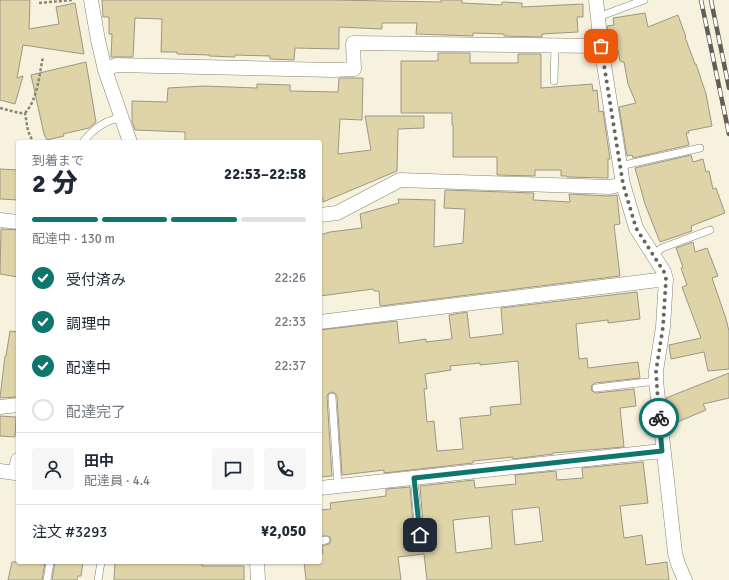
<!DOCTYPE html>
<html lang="ja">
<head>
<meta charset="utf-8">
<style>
  :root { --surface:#fff; --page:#f6f6f7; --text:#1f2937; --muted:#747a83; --line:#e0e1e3; --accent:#0f766e }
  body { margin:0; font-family:Signika,"Noto Sans JP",sans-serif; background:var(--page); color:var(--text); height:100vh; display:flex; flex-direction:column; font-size:15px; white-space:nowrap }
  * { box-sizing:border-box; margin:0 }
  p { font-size:13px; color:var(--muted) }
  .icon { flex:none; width:22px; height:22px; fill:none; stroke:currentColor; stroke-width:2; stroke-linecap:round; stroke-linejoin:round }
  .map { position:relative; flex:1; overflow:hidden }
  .panel { position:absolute; left:16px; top:140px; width:306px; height:424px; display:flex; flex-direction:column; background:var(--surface); border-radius:4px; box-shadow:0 1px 3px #0004 }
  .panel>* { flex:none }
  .pin { position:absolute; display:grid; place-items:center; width:34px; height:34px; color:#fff; margin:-17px; border-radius:8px; box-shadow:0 2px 6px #0006 }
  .courier { position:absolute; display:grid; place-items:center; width:40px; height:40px; margin:-20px; border:3px solid #0f766e; border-radius:50%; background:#fff; color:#222; box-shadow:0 1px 5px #0007 }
  .headline em { font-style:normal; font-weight:800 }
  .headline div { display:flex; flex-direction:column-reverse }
  .headline { display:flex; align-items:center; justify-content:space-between; height:68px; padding:0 16px }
  h1 { font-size:26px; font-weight:800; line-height:30px }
  .bar { display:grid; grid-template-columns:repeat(4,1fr); gap:6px 4px; align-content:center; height:48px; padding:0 16px }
  .bar i { height:5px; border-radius:3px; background:var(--line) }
  .bar .selected { background:var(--accent) }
  .bar p { grid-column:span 4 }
  .line { display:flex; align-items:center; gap:10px; padding:0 16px; border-top:1px solid var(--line) }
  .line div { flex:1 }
  .round { display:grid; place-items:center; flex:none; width:42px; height:42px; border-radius:4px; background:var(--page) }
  ol { padding:0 16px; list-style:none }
  li { display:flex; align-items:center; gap:12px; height:44px }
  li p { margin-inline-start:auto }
  li .icon { padding:4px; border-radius:50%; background:var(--accent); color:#fff; stroke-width:4 }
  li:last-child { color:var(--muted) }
  li i { width:22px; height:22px; border:2px solid var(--line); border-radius:50% }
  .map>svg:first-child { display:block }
</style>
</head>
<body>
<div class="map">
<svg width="729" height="580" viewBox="0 0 729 580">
  <rect width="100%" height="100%" fill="#f7f2de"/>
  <path fill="#dfd3a8" stroke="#9c9785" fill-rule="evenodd" d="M 0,0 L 30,0 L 29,29 L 59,24 L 56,7 L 75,3 L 84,54 L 23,45 L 17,78 L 23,76 L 15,104 L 0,100 Z
    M 102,0 L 332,0 L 441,2 L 441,0 L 462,0 L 462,3 L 502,5 L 502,2 L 522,3 L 522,7 L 583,4 L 583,17 L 577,17 L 578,32 L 542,34 L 542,37 L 504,36 L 504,34 L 473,33 L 473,36 L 416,34 L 417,23 L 382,23 L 382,29 L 339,27 L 339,49 L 295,48 L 294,60 L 270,59 L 270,56 L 235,55 L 235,57 L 209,56 L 210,55 L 177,54 L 177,52 L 161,52 L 162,19 L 135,18 L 133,57 L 111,57 L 112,34 L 109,34 L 109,17 L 103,17 Z
    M 645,13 L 648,27 L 678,15 L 686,37 L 685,37 L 695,64 L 696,64 L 706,94 L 712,126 L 688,131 L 689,133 L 686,133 L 689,145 L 633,158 L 632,155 L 627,156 L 619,107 L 636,103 L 628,84 L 624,62 L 622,62 L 620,61 L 618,50 L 614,51 L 613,41 L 609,42 L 607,26 L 614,25 L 613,18 Z
    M 438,53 L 470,53 L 470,63 L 518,63 L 518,54 L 541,54 L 541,88 L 592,84 L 593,91 L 597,90 L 599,112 L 603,111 L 610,159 L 608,159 L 608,178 L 567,177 L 567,176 L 561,176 L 561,170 L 535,170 L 535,176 L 497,175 L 497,157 L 453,157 L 453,125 L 452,125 L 452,113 L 401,113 L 401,61 L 438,61 Z
    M 86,62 L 96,122 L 89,128 L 63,134 L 64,136 L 47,140 L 44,134 L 31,75 Z
    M 339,78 L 363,78 L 362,120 L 340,119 L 338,154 L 371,150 L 365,116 L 424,116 L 424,128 L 398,129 L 397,171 L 323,202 L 323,198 L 320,198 L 320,142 L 185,142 L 185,132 L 135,130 L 132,121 L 132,101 L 167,102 L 168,88 L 204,86 L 257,88 L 257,84 L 290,85 L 290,91 L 338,92 Z
    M 691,155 L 693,162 L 703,159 L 706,172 L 709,171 L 713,189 L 716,188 L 725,213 L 691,226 L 692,231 L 660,242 L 645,204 L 635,168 Z
    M 0,169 L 18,170 L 18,200 L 0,199 Z
    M 445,190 L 534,193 L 533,200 L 570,202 L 569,194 L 608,196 L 617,195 L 620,224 L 614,225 L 620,276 L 380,306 L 379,291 L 374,291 L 373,289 L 320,296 L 320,235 L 330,232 L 362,228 L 360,214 L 399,203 L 398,199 L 435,200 L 434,247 L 463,243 L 465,209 L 444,208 Z
    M 1,229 L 18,230 L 18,277 L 0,274 Z
    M 693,242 L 695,252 L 707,248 L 718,276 L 712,278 L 726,319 L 729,331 L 729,369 L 708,371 L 704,352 L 671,359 L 669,345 L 701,338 L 682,287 L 687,285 L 681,268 L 683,267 L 676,248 Z
    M 637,292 L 640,319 L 608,323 L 608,320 L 576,324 L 579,359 L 587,358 L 588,368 L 638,362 L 640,378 L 595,383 L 591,386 L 592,391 L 596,393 L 634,389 L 636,406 L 620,408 L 624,447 L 553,453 L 553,454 L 513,459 L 513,457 L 473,461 L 473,463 L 384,473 L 384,470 L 342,475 L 337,397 L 335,393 L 331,392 L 328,394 L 327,397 L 332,476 L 320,477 L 320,330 L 397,321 L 399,343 L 426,339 L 426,342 L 452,339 L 449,315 L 467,312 L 470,338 L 503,334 L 501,308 ZM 518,361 L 521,404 L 490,407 L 491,415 L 460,418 L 463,449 L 437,451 L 434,421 L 427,422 L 424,389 L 427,389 L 425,374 L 451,370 L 450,366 L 480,363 L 480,365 Z
    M 10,331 L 18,332 L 18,397 L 0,398 L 5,356 L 6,356 Z
    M 729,373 L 729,398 L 703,404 L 706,410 L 675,423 L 666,398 Z
    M 0,416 L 16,417 L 15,437 L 0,436 Z
    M 643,462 L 648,503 L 620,506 L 624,538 L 642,535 L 646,565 L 667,562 L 669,580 L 427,580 L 424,554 L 398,557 L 401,580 L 306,580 L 304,562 L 320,562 L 320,555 L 323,554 L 322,546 L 329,544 L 331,541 L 330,537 L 328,536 L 321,536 L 320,530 L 320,510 L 331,509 L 330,503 L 386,496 L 386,489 L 410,487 L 414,535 L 417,539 L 420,540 L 423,537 L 424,535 L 420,486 L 474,480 L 475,488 L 516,484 L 515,475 L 556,471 L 557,480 L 583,478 L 582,468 ZM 539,507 L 543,541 L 515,545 L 512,510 ZM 489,516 L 492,548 L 456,553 L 453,520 Z
    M 12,562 L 45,562 L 42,580 L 8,580 Z
    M 55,562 L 83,562 L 81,576 L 78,576 L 77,580 L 52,580 Z
    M 115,562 L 202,562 L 202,566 L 244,566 L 244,580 L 114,580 Z"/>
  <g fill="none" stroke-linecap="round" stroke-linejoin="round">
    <g stroke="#898473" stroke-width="8">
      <path id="service" d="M 598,17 L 644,0
        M 554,81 L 555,45
        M 83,142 C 93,129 105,120 121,118
        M 620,166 L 700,148
        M 653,255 L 662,248 L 710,230
        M 596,388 L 656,381
        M 332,397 L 338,486
        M 414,478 L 419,535
        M 320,541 L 326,540
        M 47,580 L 50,562
        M 98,580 L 101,562"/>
    </g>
    <g stroke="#898473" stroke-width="15">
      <path id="minor" d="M 91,0 L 98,40 L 105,70 L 130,142
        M 596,0 L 601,46 L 623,184 L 636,228 L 664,272 L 666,279 L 663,327 L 656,371 L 656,381 L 675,553 L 678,564 L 685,580
        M 105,70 L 116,65 L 333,70 L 354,69 L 353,43 L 601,46
        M 320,215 L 337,213 L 400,180 L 610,187 L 623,184
        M 0,220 L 18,222
        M 320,322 L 666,279
        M 0,407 L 18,405
        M 0,471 L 15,473 L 18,460
        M 320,488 L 662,451
        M 257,562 L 258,580"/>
    </g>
    <path stroke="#8a8678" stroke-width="2.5" stroke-dasharray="3 2" stroke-linecap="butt" d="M 39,3 L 72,0
      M 0,108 L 19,113 L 25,113 L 28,131 L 33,142
      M 25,113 C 38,99 39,75 43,57"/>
    <use href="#service" stroke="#fff" stroke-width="7"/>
    <use href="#minor" stroke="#fff" stroke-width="14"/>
    <g stroke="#625f54" stroke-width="4.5">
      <path id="rail" d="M 701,0 L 729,134
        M 711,0 L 729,88"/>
    </g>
    <use href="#rail" stroke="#fff" stroke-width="3" stroke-dasharray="9" stroke-linecap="butt"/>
  </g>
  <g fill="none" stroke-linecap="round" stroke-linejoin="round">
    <path stroke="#686559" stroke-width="4" stroke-dasharray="0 7.2" d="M 601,46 L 623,184 L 636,228 L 664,272 L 666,279 L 663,327 L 656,371 L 659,418"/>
    <path stroke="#0f766e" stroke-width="5" d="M 420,535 L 414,478 L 662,451 L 659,418"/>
  </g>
</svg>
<div class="pin" style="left:601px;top:46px;background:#ea580c"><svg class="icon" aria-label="bag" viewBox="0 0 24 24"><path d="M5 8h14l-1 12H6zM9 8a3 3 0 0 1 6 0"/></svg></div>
<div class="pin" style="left:420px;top:535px;background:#1f2937"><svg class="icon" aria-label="home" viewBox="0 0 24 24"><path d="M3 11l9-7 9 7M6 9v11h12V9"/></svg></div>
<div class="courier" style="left:659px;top:418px"><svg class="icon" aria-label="bike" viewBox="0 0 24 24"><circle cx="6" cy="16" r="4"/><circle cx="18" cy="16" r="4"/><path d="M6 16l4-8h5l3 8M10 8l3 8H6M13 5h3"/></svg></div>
<section class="panel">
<div class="headline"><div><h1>2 分</h1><p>到着まで</p></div><em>22:53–22:58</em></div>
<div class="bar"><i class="selected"></i><i class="selected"></i><i class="selected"></i><i></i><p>配達中 · 130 m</p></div>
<ol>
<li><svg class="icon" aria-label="check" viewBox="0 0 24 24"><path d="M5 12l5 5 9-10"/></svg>受付済み<p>22:26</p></li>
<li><svg class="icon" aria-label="check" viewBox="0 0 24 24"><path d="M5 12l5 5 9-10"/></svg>調理中<p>22:33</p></li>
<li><svg class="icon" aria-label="check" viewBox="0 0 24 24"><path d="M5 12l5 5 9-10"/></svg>配達中<p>22:37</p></li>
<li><i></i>配達完了</li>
</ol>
<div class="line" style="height:72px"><a class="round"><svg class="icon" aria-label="person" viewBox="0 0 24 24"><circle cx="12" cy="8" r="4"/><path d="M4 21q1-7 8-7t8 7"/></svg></a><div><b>田中</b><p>配達員 · 4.4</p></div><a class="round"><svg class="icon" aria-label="chat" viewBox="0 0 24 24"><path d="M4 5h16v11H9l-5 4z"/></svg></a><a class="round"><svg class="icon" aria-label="phone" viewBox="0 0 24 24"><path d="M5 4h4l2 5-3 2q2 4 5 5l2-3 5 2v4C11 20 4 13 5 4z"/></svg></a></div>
<div class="line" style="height:52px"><div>注文 #3293</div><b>¥2,050</b></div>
</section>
</div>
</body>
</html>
